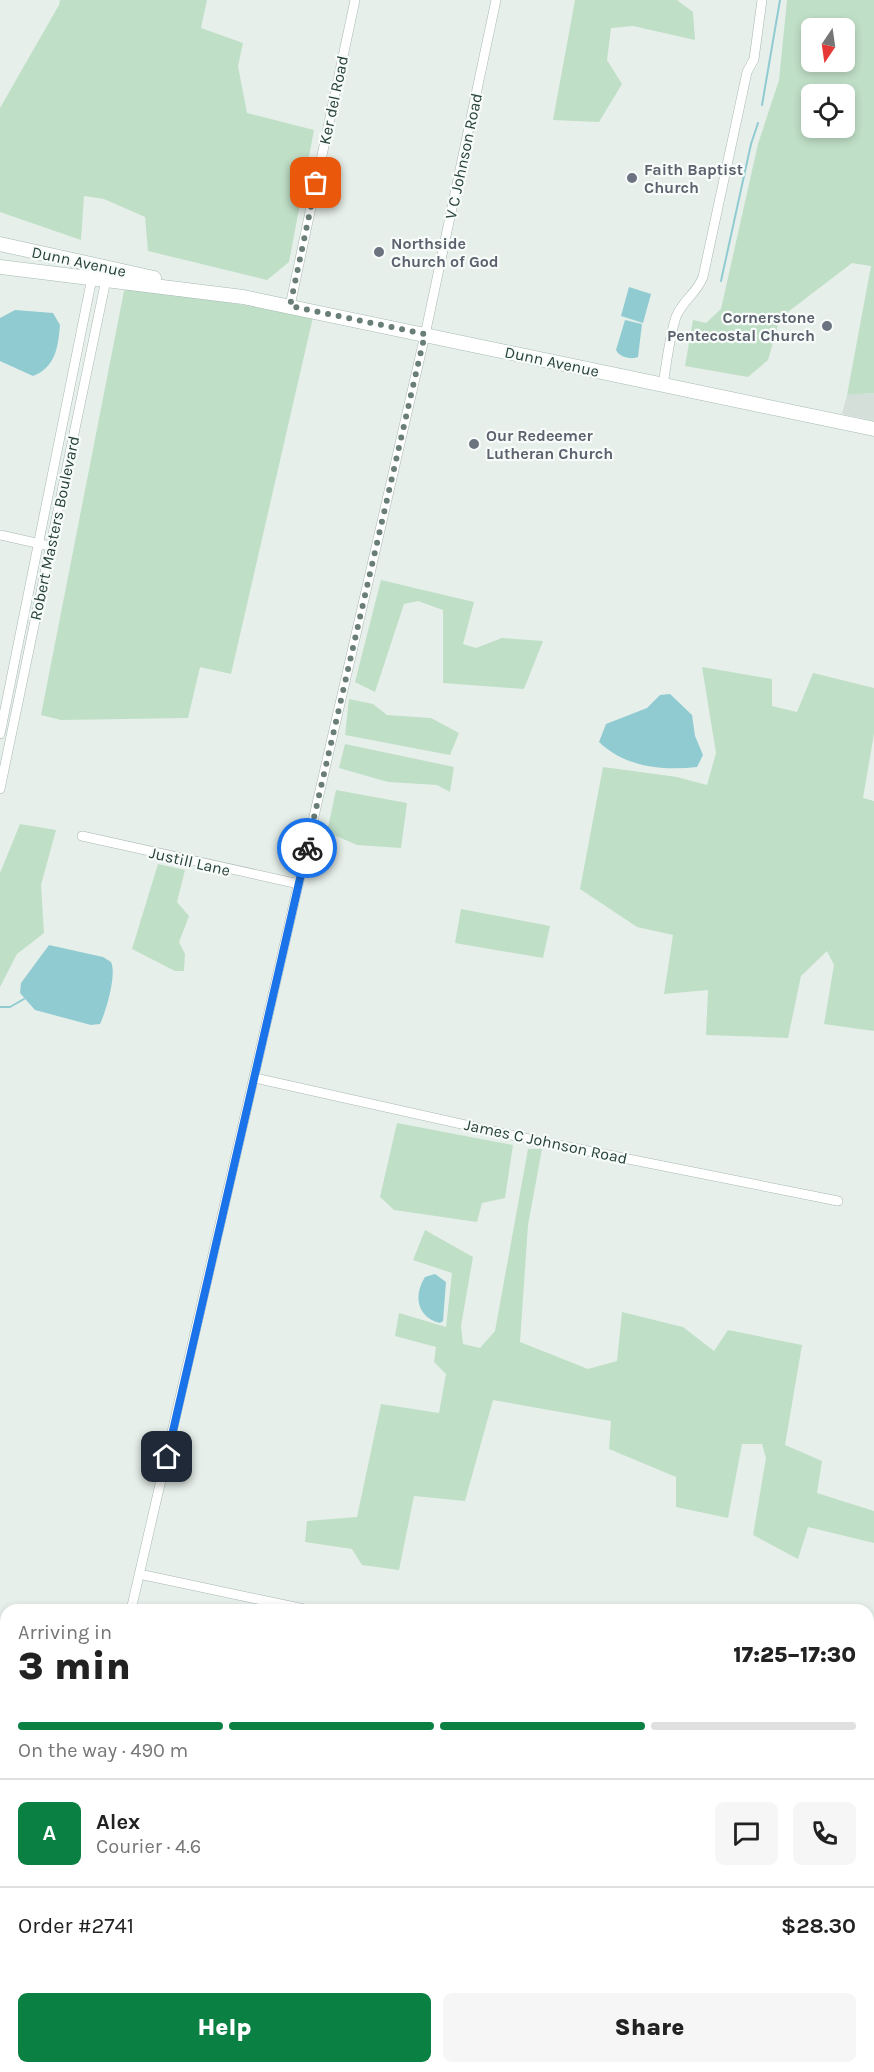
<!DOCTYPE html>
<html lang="en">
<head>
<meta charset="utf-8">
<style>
  :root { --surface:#fff; --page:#f6f6f6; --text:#222; --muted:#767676; --line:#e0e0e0; --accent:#0b8043 }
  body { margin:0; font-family:Karla,sans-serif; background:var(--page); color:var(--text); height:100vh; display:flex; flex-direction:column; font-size:22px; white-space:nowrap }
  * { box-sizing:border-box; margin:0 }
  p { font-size:20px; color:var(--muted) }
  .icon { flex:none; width:33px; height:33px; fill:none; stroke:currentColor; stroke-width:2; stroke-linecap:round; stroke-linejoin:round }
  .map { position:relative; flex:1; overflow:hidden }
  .drawer { position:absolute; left:0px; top:1604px; width:874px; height:470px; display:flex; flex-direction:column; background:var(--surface); border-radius:18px 18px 0 0; box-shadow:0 3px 9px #0003 }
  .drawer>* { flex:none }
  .needle { width:39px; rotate:193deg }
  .buttons { position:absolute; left:801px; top:18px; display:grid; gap:12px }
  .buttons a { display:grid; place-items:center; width:54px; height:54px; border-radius:9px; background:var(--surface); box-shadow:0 3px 9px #0003; font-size:30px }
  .pin { position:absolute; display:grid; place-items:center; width:51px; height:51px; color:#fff; margin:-26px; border-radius:12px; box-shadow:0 3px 9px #0006 }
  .courier { position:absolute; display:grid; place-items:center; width:60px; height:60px; margin:-30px; border:4px solid #1a73e8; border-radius:50%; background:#fff; color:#222; box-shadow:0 2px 8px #0007 }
  .headline em { font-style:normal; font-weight:800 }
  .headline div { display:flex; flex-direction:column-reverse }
  .headline { display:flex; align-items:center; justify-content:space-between; height:102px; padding:0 18px }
  h1 { font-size:39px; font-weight:800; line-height:45px }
  .bar { display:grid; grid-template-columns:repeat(4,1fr); gap:9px 6px; align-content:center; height:72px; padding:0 18px }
  .bar i { height:8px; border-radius:4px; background:var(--line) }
  .bar .on { background:var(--accent) }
  .bar p { grid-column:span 4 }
  .line { display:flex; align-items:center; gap:15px; padding:0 18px; border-top:2px solid var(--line) }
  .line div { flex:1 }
  .round { display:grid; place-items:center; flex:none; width:63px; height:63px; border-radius:9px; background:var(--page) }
  .primary-button { display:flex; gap:12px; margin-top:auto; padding:12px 18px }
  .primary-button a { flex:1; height:69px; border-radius:9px; background:var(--accent); color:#fff; font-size:24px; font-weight:800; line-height:69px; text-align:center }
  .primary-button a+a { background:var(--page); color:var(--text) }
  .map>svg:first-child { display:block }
</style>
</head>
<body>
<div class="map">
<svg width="874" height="2072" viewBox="0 0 874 2072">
  <rect width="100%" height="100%" fill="#e6efea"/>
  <path fill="#d4dfd9" d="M 874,393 L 874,421 L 842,414 L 847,395 Z"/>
  <path fill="#c0dfc7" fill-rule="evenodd" d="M 60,0 L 207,0 L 201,28 L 243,43 L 238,66 L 247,113 L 314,130 L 289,262 L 267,280 L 148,251 L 145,217 L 104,199 L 84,196 L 81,240 L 0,212 L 0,108 L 59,5 Z
    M 575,0 L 677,0 L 693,12 L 695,40 L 633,26 L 611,28 L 607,60 L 622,84 L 599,122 L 553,120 Z
    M 787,0 L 874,0 L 874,393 L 847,395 L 871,266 L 852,263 L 780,318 L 768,360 L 748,377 L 685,366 L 693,320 L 706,323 L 721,309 L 758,144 L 779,80 ZM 812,28 L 844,28 L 844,62 L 812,62 ZM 812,94 L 844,94 L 844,128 L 812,128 Z
    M 127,289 L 186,295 L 313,317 L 231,674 L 200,667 L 188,718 L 61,720 L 41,715 L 124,291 Z
    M 381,580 L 474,602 L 463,644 L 476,648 L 502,638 L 543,641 L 524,689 L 443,683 L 443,610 L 418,601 L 404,604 L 375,692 L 355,682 Z
    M 702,667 L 772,679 L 772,706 L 797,712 L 813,673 L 874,688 L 874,734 L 863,798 L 874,801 L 874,1031 L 824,1024 L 834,965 L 827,951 L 801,976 L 788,1038 L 706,1035 L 708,990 L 664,994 L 673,935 L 637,927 L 580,889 L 603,767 L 677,777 L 707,785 L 716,753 Z
    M 349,699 L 373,704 L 387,715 L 431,718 L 459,733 L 450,755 L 345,735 Z
    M 345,744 L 454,767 L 450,792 L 437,785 L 388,782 L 339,768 Z
    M 336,790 L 407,803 L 401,848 L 357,845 L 327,832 Z
    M 20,824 L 56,830 L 41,885 L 44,933 L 17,954 L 0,987 L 0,873 Z
    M 158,864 L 185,870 L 177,902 L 189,916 L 179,942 L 185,954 L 184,971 L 175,971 L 132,949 Z
    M 461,909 L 550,926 L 543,958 L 455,943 Z
    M 397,1123 L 513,1145 L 505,1198 L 482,1203 L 477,1222 L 394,1210 L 380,1197 Z
    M 528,1149 L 542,1149 L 528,1225 L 520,1342 L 588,1369 L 617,1361 L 622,1312 L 683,1327 L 714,1351 L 728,1330 L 802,1345 L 785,1445 L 822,1461 L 817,1493 L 874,1511 L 874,1543 L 808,1527 L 798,1559 L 753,1535 L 766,1458 L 762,1444 L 742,1444 L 728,1518 L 676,1507 L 676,1477 L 609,1449 L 611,1421 L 493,1400 L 465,1501 L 414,1496 L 399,1570 L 362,1565 L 352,1549 L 305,1542 L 307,1521 L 357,1517 L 381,1404 L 439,1413 L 446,1374 L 434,1362 L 436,1347 L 395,1336 L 399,1313 L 446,1327 L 452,1273 L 413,1260 L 425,1230 L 473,1257 L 461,1326 L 463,1344 L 480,1348 L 495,1331 Z
    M 874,1745 L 874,2006 L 869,2007 L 868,1767 Z
    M 0,1933 L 6,1936 L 6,2067 L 14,2067 L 12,2072 L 0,2072 Z
    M 460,2067 L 595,2067 L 584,2072 L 458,2072 Z
    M 786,2067 L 853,2067 L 864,2072 L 786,2072 Z"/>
  <path fill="#90cbd2" d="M 629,287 L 651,294 L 643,323 L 621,316 Z
    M 15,310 L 53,313 L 60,325 C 58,347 56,367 33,376 L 0,361 L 0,318 Z
    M 625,320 L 642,324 L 638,357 C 631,360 619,357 616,350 Z
    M 670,694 L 692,715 L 695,736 L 703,755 L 697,767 C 662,771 625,767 599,742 L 606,724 L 647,708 L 660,695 Z
    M 49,945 L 103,957 L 111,962 C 117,974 106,1012 100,1024 L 91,1025 L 35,1010 L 20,993 L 21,983 Z
    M 435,1274 L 446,1282 L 443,1321 L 440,1323 C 417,1317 413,1296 425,1277 Z"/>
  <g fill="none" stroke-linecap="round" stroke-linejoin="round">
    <path stroke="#90cbd2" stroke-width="2" d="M 762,105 L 780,0
      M 721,281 L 751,144 L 758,123
      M 0,1007 L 10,1007 L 24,999"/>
    <g stroke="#a8b7b1" stroke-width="10">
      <path id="minor" d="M 290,306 L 355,0
        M 663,384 C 667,362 669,338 676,317 C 682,301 697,293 703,277 L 747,72 L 754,59 L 762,0
        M 0,535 L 45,545
        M 0,734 L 93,273
        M 0,789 L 107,275
        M 82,836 L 299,884
        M 255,1078 L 538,1141 L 838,1201
        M 139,1574 L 309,1610
        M 131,1610 L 425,335 L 496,0
        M 23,2072 L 24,2067
        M 93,2072 L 94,2067
        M 208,2072 L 209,2067"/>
    </g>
    <g stroke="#a5bab2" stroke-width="15">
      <path id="secondary" d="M 0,244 L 154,278
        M 0,267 L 243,297 L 874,429"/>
    </g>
    <use href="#minor" stroke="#fff" stroke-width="9"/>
    <use href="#secondary" stroke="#fff" stroke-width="14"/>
  </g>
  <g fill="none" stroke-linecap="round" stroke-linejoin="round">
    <path stroke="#697e76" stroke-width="6" stroke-dasharray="0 10.8" d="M 307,848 L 425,334 L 290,306 L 316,183"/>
    <path stroke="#1a73e8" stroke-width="8" d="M 167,1457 L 307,848"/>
  </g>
  <g fill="#6b7280" stroke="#f7fbf9" stroke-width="2">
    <circle cx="632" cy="178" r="6"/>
    <circle cx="379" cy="252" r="6"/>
    <circle cx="827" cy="326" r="6"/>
    <circle cx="474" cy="444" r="6"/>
  </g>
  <g text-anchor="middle" stroke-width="4.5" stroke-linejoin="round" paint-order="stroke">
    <g font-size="16" fill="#254138" stroke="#f7fbf9">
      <text transform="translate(333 100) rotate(-78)" y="6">Ker del Road</text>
      <text transform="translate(463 156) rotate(-78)" y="6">V C Johnson Road</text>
      <text transform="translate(79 261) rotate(12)" y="6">Dunn Avenue</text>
      <text transform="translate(552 361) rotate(12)" y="6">Dunn Avenue</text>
      <text transform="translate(54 528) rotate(-78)" y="6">Robert Masters Boulevard</text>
      <text transform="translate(190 861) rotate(13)" y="6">Justill Lane</text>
      <text transform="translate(546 1141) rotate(12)" y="6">James C Johnson Road</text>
    </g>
    <g font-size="16" font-weight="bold" fill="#5b616d" stroke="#f7fbf9" text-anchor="start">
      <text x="644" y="175">Faith Baptist<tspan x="644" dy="18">Church</tspan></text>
      <text x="391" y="249">Northside<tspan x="391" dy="18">Church of God</tspan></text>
      <text x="815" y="323" text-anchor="end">Cornerstone<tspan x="815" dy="18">Pentecostal Church</tspan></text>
      <text x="486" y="441">Our Redeemer<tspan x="486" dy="18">Lutheran Church</tspan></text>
    </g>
  </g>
</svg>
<div class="buttons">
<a><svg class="needle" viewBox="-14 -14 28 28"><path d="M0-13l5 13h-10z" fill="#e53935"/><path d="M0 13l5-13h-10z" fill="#767676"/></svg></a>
<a><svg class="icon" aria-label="locate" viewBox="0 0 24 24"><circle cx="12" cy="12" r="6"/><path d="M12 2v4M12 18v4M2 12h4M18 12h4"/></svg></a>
</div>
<div class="pin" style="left:316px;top:183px;background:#ea580c"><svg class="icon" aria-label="bag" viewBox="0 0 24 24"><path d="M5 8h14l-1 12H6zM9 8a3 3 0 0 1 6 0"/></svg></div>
<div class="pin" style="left:167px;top:1457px;background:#1f2937"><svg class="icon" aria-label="home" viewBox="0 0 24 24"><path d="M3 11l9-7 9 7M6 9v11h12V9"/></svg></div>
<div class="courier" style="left:307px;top:848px"><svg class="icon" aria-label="bike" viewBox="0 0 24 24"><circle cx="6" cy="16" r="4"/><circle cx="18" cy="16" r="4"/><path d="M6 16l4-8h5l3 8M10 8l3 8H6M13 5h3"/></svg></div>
<section class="drawer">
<div class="headline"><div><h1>3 min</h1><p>Arriving in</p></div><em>17:25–17:30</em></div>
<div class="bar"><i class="on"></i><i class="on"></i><i class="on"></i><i></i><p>On the way · 490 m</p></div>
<div class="line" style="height:108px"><b class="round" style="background:var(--accent);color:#fff">A</b><div><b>Alex</b><p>Courier · 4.6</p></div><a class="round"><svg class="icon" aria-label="chat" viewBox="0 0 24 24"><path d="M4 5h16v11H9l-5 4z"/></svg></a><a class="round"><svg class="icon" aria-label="phone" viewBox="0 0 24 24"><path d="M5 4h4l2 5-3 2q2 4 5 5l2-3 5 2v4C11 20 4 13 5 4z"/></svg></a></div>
<div class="line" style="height:78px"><div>Order #2741</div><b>$28.30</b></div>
<div class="primary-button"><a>Help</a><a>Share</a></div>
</section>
</div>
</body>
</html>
